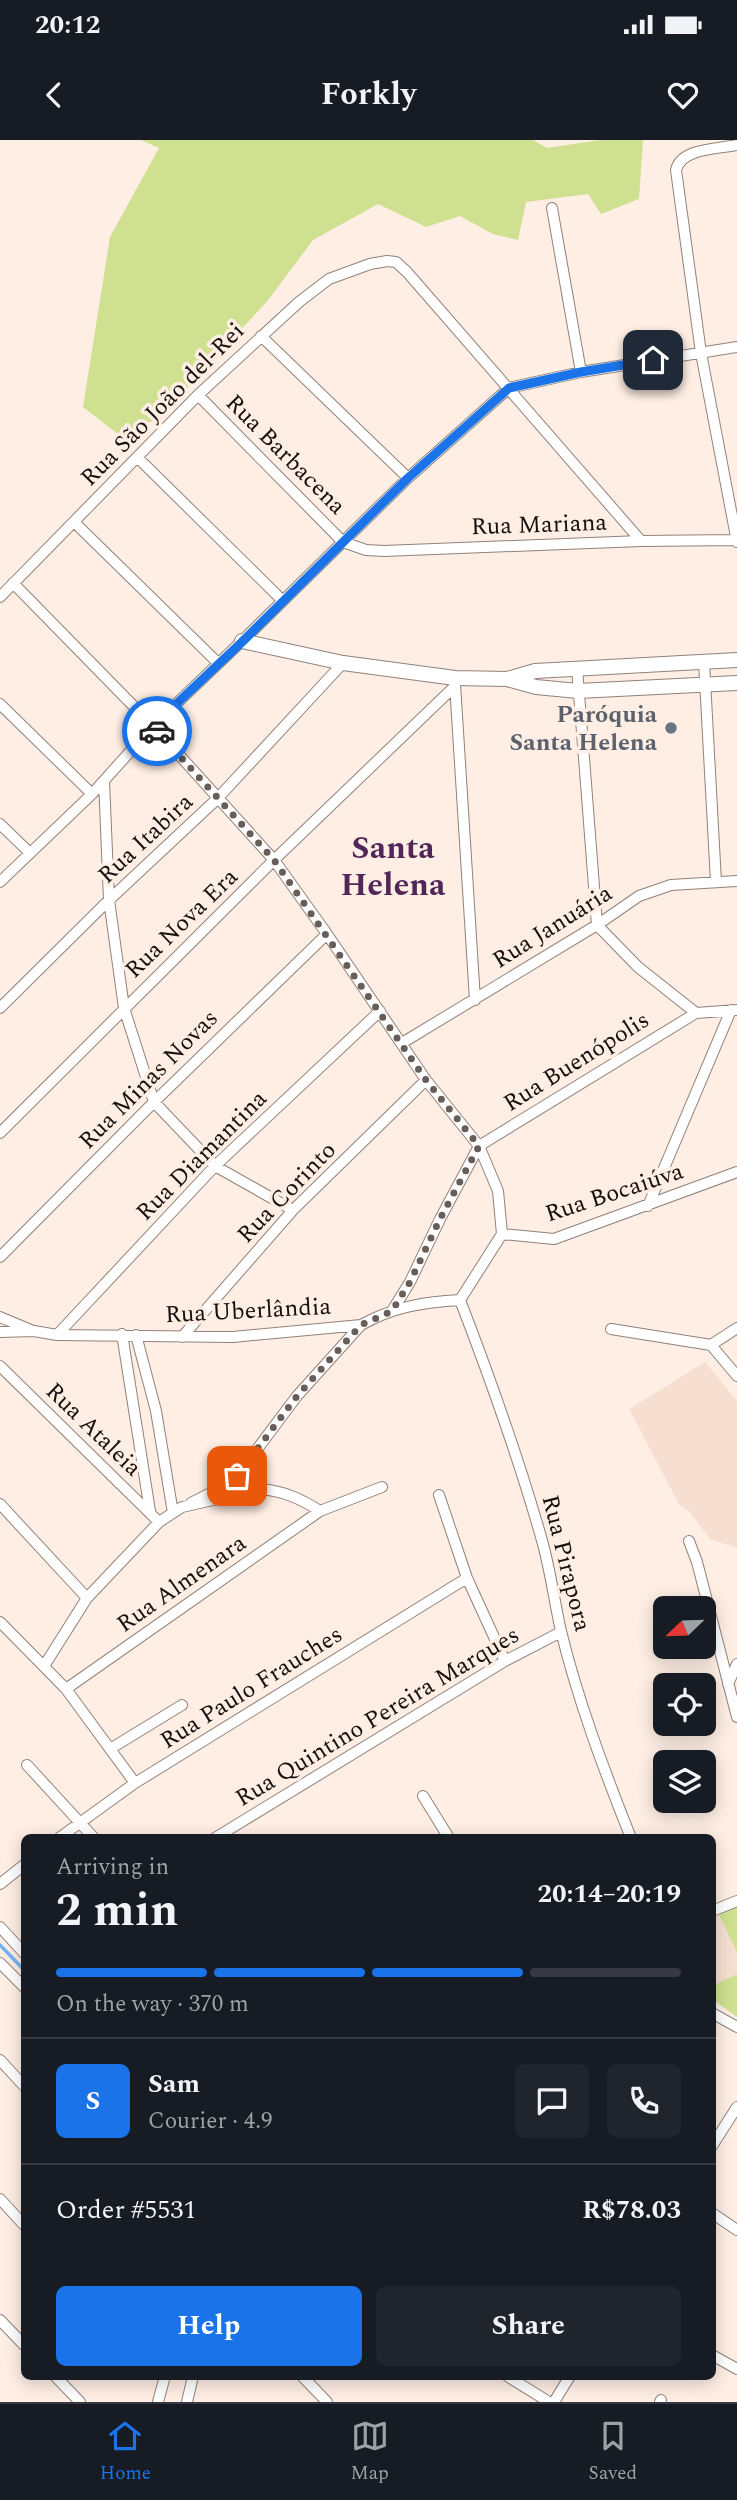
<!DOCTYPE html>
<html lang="en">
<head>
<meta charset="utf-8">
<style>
  :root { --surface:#171b24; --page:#20242c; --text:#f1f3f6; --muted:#9ea1a6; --line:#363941; --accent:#1a73e8 }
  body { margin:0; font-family:Spectral,serif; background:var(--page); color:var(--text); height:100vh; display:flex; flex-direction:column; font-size:26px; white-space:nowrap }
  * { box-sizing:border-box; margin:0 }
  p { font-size:23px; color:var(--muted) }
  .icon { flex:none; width:38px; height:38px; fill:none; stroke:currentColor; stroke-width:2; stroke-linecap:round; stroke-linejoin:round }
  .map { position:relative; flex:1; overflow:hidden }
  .details { position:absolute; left:21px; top:1694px; width:695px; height:546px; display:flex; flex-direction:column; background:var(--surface); border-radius:10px; box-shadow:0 4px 18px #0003 }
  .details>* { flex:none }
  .needle { width:46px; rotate:247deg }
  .buttons { position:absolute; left:653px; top:1456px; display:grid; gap:14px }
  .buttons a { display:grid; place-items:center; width:63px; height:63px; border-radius:10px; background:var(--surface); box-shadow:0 4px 18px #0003; font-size:35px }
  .pin { position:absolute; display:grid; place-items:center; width:60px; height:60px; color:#fff; margin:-30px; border-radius:14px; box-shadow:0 4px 10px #0006 }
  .courier { position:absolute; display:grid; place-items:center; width:70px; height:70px; margin:-35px; border:5px solid #1a73e8; border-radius:50%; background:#fff; color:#222; box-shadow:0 2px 9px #0007 }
  .summary em { font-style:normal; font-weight:700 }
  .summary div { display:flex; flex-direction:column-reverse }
  .summary { display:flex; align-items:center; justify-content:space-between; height:119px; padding:0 35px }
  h1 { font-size:46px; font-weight:700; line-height:52px }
  .bar { display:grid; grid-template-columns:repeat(4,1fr); gap:10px 7px; align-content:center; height:84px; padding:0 35px }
  .bar i { height:9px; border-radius:5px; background:var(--line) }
  .bar .on { background:var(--accent) }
  .bar p { grid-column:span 4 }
  .line { display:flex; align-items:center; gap:18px; padding:0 35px; border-top:2px solid var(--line) }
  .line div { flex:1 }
  .round { display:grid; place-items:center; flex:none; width:74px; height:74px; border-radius:10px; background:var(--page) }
  .button { display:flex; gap:14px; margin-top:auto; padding:14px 35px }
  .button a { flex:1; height:80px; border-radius:10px; background:var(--accent); color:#fff; font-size:28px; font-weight:700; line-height:80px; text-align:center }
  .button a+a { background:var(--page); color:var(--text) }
  .status { display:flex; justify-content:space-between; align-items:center; height:49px; padding:0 35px; background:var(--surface); direction:ltr }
  .status svg { height:19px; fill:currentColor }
  header { display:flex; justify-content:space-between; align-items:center; height:91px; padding:0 35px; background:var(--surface); font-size:32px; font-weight:700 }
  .tab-bar { display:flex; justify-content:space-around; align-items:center; height:98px; border-top:2px solid var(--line); background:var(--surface); font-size:19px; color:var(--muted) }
  .tab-bar a { display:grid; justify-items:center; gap:4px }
  .tab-bar .on { color:var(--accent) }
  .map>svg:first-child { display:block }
</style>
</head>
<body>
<div class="status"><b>20:12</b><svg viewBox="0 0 49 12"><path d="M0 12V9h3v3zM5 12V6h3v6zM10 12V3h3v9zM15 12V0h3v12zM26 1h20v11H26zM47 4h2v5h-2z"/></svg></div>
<header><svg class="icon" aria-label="back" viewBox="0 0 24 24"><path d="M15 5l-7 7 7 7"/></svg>Forkly<svg class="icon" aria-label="heart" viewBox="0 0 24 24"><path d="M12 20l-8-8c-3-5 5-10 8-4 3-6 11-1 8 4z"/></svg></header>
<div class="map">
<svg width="737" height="2262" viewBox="0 0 737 2262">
  <rect width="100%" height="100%" fill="#feeee4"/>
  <path fill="#f6dfd1" d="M 705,1222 L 737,1261 L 737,1408 L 710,1399 L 689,1371 L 679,1364 L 629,1269 Z
    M 719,1775 L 737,1812 L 737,1834 L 712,1846 L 712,1778 Z"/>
  <path fill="#cfe090" d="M 141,0 L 533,0 L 547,8 L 600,0 L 643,0 L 639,59 L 601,74 L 588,54 L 526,62 L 518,100 L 493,94 L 460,76 L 426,87 L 378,64 L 313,100 L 269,159 L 160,278 L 119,295 L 83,267 L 110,97 L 159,8 Z
    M 737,1766 L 737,1812 L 719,1775 Z
    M 737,1834 L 737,1877 L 712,1859 L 712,1846 Z"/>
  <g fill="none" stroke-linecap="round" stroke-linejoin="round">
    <path stroke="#75b3f9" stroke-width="3.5" d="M 0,1805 L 24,1830"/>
    <g stroke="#91827a" stroke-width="12">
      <path id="minor" d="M 737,5 C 718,9 681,8 676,30 L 701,213 L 737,402
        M 552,68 L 581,232
        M 261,196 L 408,338
        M 198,255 L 343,402 L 366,410 L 384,411 L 641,401 L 737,400
        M 137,317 L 283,461
        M 74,382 L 218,523
        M 13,443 L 153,586 L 274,720 L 327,794 L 426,940 L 479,1006 L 498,1051 L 502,1094 L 460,1160
        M 0,457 L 198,255 L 299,162 L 329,139 L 370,124 L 387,121 L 396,122 L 407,132 L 641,401
        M 704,522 L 716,742
        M 577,528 L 597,785 L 638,827 L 696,873 L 737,870
        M 455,544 L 475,860
        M 0,564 L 92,654
        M 104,641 L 109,760 L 124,868 L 154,962 L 215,1026 L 293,1070
        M 0,684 L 30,713
        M 0,742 L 92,654 L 153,586 L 242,501 L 408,338 L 509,248 L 581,232 L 737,207
        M 0,868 L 109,760 L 217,659 L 343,523
        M 402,903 L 597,785 L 639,756 L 671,745 L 737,741
        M 0,993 L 274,720 L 454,547
        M 648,1066 L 731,870
        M 502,1094 L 554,1099 L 737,1032
        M 0,1117 L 154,962 L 327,794
        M 460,1160 C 490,1238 518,1316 541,1397 C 550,1427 554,1460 561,1491 C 578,1561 604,1630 631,1698
        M 392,1171 L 410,1142 L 440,1079 L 479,1006 L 696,873
        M 0,1177 L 31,1190
        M 611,1189 L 711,1205 L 737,1236
        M 0,1192 L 34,1191 L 57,1195 L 233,1197 L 361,1185 C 393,1167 424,1162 460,1160
        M 122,1194 L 150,1371
        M 57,1195 L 215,1026 L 380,871
        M 136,1195 L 156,1271 L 173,1373
        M 182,1197 L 293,1070 L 426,940
        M 711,1205 L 737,1188
        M 0,1226 L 159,1382
        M 439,1355 L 467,1438 L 505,1521
        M 191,1363 L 226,1345 L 237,1336 L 297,1256 L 361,1185
        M 0,1364 L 87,1458
        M 689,1401 L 697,1422 L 737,1577
        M 0,1482 L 66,1549 L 135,1643
        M 44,1526 L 87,1458 L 159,1382 L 182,1367 L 261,1349 C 284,1351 301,1359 320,1371
        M 728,1544 L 737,1524
        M 66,1549 L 320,1371 L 382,1347
        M 110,1609 L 182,1565
        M 27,1625 L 94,1698
        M 423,1656 L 449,1698
        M 59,1698 L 135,1643 L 467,1438
        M 215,1698 L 505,1521 L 561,1492
        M 0,1744 L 24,1725
        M 712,1771 L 737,1761
        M 0,1787 L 24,1813
        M 0,1823 L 24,1847
        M 712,1873 L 737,1887
        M 0,1920 L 24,1946
        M 712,2006 L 737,1967
        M 0,2059 L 24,2085
        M 712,2073 L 737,2090
        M 0,2180 L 24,2205
        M 712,2215 L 737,2229
        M 55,2236 L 80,2262
        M 302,2236 L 327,2262
        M 507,2236 L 549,2262
        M 158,2262 L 165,2236
        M 187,2262 L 193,2236
        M 554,2262 L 570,2236
        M 660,2262 L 661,2260"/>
    </g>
    <g stroke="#91827a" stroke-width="16">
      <path id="tertiary" d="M 242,501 L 343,523 L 455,538 L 507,539 L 536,547 L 578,551 L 737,543
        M 507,539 L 535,531 L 737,520"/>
    </g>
    <use href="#minor" stroke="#fff" stroke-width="10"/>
    <use href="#tertiary" stroke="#fff" stroke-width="14"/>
  </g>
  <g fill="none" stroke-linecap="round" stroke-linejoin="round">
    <path stroke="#685e59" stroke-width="7" stroke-dasharray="0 12.6" d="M 157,591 L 274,720 L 426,940 L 479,1006 L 440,1079 L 410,1142 L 392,1171 L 361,1185 L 297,1256 L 237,1336"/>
    <path stroke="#1a73e8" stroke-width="9" d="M 157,591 L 153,586 L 242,502 L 408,338 L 509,248 L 581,232 L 653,220"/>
  </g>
  <circle fill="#6b7280" stroke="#feeee4" stroke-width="2.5" cx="671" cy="588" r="7"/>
  <g text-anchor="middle" stroke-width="7" stroke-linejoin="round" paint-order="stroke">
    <g font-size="24" fill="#17110e" stroke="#feeee4">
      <text transform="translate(162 264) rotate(-45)" y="8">Rua São João del-Rei</text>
      <text transform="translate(286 314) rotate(45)" y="8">Rua Barbacena</text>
      <text transform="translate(539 384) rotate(-2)" y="8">Rua Mariana</text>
      <text transform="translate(145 698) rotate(-43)" y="8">Rua Itabira</text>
      <text transform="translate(181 783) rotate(-44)" y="8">Rua Nova Era</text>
      <text transform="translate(552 786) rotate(-32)" y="8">Rua Januária</text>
      <text transform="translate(576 921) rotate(-32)" y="8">Rua Buenópolis</text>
      <text transform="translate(148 939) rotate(-45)" y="8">Rua Minas Novas</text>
      <text transform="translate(201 1015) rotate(-45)" y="8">Rua Diamantina</text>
      <text transform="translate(286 1052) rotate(-46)" y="8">Rua Corinto</text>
      <text transform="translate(614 1052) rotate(-18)" y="8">Rua Bocaiúva</text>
      <text transform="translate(248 1170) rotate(-3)" y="8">Rua Uberlândia</text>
      <text transform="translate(94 1289) rotate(44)" y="8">Rua Ataleia</text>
      <text transform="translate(567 1423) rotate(76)" y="8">Rua Pirapora</text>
      <text transform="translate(181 1443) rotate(-35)" y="8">Rua Almenara</text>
      <text transform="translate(251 1547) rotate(-32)" y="8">Rua Paulo Frauches</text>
      <text transform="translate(377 1576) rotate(-31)" y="8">Rua Quintino Pereira Marques</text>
    </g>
    <g font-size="24" font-weight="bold" fill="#5b616d" stroke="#feeee4" text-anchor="end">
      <text x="657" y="582">Paróquia<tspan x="657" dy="28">Santa Helena</tspan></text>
    </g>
    <g font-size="32" font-weight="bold" fill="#522659" stroke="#feeee4">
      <text x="393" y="718">Santa<tspan x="393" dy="37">Helena</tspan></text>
    </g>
  </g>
</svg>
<div class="buttons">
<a><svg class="needle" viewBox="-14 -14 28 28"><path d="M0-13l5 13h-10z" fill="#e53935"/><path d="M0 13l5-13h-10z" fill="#9ea1a6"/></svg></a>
<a><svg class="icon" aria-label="locate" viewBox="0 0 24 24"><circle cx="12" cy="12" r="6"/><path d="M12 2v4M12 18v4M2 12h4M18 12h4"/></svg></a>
<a><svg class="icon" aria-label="layers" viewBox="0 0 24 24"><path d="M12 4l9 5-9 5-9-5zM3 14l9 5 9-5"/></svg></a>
</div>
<div class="pin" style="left:237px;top:1336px;background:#ea580c"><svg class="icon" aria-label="bag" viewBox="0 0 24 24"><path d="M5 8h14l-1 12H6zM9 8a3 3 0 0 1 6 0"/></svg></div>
<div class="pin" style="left:653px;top:220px;background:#1f2937"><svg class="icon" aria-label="home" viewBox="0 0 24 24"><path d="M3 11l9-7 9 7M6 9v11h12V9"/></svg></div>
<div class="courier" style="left:157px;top:591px"><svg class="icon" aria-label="car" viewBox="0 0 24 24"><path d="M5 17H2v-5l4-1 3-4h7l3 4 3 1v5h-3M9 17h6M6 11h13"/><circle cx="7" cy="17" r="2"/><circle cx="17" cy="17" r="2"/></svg></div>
<section class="details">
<div class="summary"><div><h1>2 min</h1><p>Arriving in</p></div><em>20:14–20:19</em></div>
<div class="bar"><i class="on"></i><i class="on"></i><i class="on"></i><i></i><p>On the way · 370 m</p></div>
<div class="line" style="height:126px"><b class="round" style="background:var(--accent);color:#fff">S</b><div><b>Sam</b><p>Courier · 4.9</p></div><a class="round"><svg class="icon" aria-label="chat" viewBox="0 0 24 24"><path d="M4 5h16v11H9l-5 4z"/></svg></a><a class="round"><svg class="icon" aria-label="phone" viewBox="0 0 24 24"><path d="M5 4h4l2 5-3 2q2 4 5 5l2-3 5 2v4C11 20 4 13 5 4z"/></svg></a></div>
<div class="line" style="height:91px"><div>Order #5531</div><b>R$78.03</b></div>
<div class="button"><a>Help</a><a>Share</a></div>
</section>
</div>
<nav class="tab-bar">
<a class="on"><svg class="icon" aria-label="home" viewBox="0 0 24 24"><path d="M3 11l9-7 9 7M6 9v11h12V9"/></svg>Home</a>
<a><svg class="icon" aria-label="map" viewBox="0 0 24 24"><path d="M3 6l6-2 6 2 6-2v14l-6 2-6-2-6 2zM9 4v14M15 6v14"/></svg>Map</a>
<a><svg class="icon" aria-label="saved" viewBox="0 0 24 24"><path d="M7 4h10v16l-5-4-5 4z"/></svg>Saved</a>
</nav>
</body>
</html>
